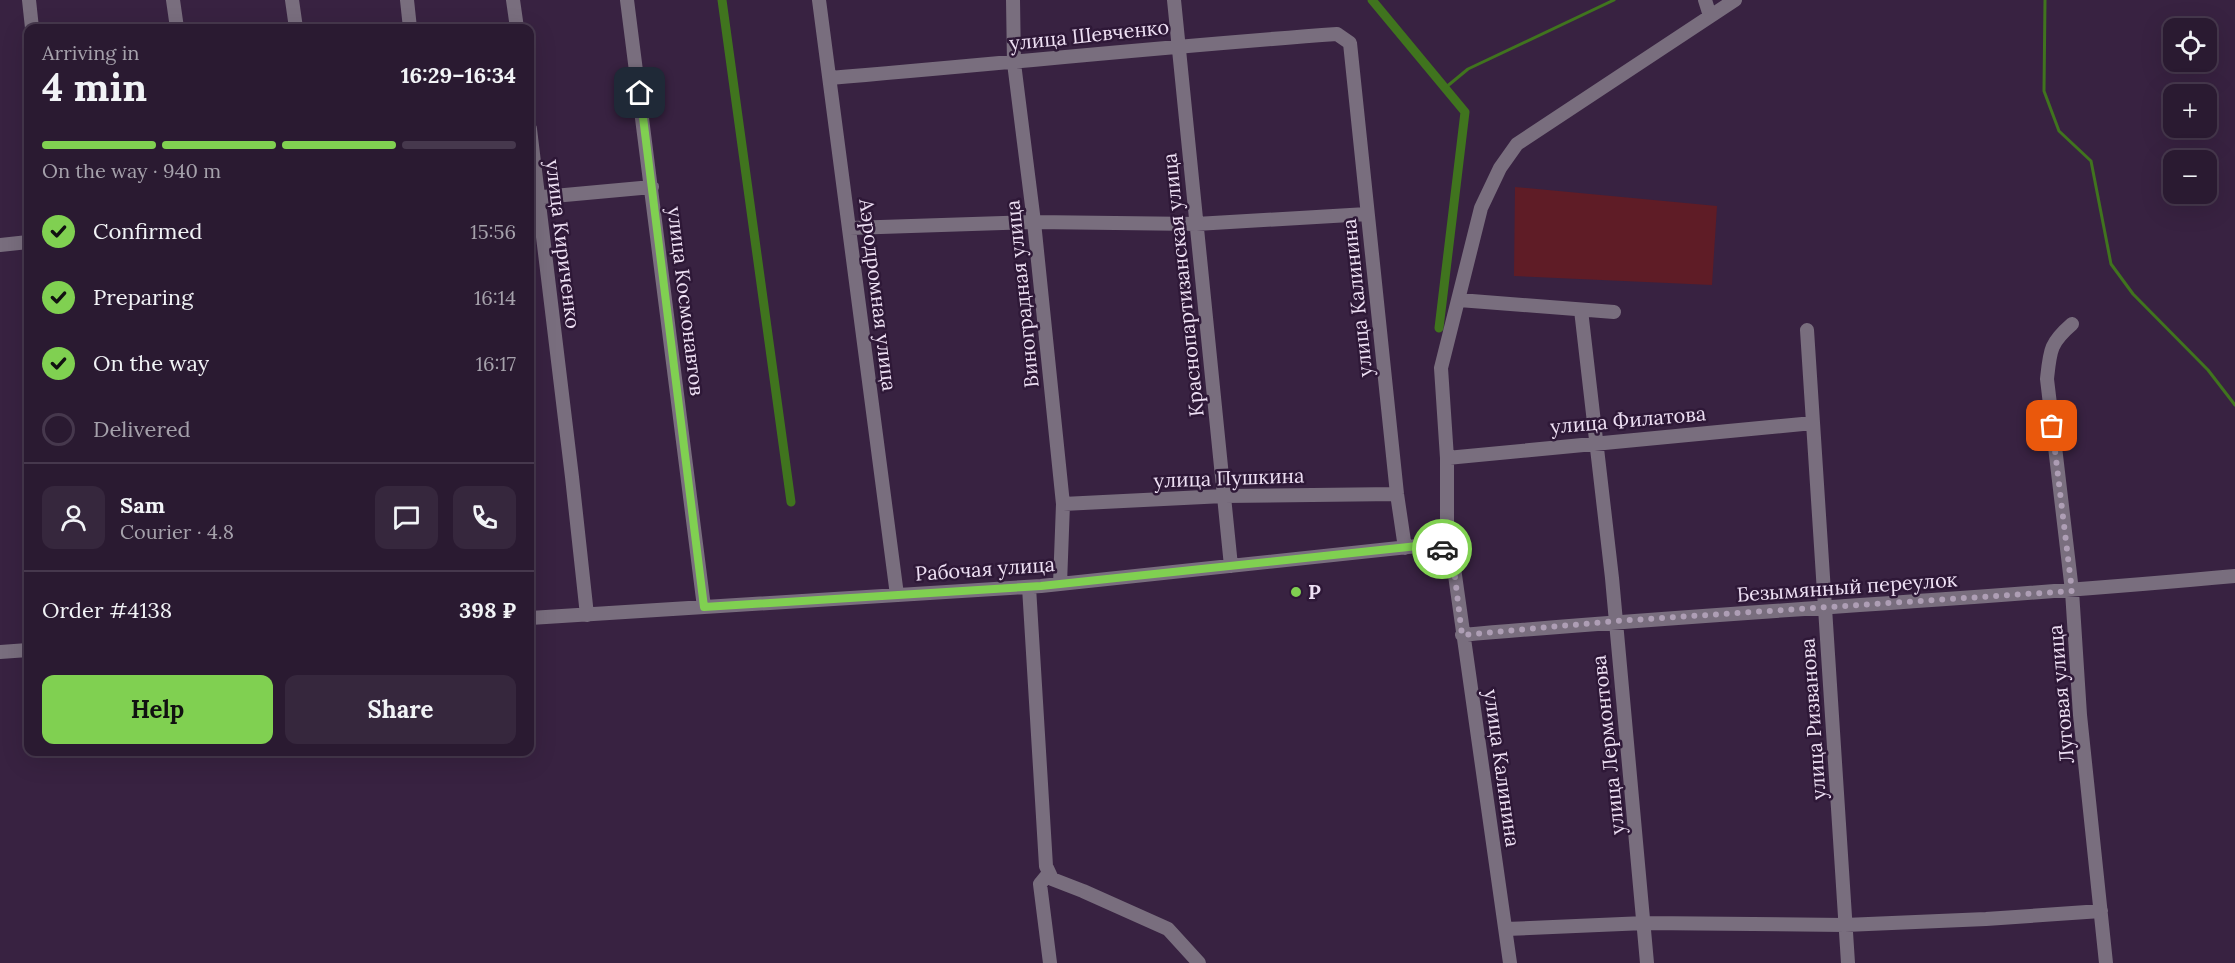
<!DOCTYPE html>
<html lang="en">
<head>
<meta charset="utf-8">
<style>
  :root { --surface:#2a1a31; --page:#36273d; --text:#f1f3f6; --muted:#a5a1ab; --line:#46384d; --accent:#80d051 }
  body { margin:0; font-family:Lora,serif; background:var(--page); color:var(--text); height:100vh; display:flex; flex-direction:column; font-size:22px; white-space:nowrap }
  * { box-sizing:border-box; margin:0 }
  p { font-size:20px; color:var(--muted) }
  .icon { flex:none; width:33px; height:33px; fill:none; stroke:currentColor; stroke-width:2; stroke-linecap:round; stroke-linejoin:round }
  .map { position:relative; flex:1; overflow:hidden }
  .sheet { position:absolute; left:24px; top:24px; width:510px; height:732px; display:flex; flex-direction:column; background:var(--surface); border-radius:12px; box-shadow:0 6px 24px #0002,0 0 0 2px var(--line) }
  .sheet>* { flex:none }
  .tools { position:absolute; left:2163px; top:18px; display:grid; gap:12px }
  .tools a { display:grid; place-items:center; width:54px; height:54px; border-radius:12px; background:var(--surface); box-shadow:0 6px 24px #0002,0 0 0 2px var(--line); font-size:30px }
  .pin { position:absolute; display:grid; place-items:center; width:51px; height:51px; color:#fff; margin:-26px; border-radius:12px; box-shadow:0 3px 9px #0006 }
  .courier { position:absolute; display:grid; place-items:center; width:60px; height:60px; margin:-30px; border:4px solid #80d051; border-radius:50%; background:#fff; color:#222; box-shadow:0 2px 8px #0007 }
  .headline em { font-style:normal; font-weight:800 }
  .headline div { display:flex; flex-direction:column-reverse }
  .headline { display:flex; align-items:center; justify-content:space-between; height:102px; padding:0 18px }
  h1 { font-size:39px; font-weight:800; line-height:45px }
  .bar { display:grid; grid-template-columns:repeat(4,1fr); gap:9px 6px; align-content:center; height:72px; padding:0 18px }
  .bar i { height:8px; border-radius:4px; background:var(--line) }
  .bar .current { background:var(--accent) }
  .bar p { grid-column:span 4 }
  .line { display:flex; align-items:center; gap:15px; padding:0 18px; border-top:2px solid var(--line) }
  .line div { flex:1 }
  .round { display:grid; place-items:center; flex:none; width:63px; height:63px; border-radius:12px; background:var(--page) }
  ol { padding:0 18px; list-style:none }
  li { display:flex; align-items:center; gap:18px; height:66px }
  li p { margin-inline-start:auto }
  li .icon { padding:6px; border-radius:50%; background:var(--accent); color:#111; stroke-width:4 }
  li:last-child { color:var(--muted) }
  li i { width:33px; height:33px; border:3px solid var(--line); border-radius:50% }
  .button { display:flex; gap:12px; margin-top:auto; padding:12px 18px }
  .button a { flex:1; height:69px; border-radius:12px; background:var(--accent); color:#111; font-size:24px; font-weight:800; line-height:69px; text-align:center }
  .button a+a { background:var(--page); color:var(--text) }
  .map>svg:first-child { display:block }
</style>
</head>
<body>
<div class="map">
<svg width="2235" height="963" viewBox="0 0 2235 963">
  <rect width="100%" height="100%" fill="#382241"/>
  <path fill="#5f1c26" d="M 1515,187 L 1717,206 L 1712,285 L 1514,276 Z"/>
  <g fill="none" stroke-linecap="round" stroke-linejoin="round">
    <path stroke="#40741e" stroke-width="3" d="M 2045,0 L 2044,91 L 2059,131 L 2091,161 L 2111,264 L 2133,294 L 2208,370 L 2235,405
      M 1445,88 L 1468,69 L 1614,0"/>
    <path stroke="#40741e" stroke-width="9" d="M 722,0 L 791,502
      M 1372,0 L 1465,112 L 1439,328"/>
    <path stroke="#796e7e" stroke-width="14" d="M 29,0 L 32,28
      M 173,0 L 177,28
      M 292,0 L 296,28
      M 407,0 L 410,28
      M 513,0 L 517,28
      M 627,0 L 704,607
      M 819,0 L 897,595
      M 1013,0 L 1014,63 L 1034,222 L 1063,504 L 1060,584
      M 1174,0 L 1231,566
      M 1705,0 L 1710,16
      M 830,78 C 999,64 1168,46 1337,34 L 1350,43 L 1397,494 L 1405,548
      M 530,129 L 572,477 L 587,615
      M 532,198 L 652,187
      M 850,228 L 1034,222 L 1196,224 L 1367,214
      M 0,245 L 28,242
      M 1459,300 L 1614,312
      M 1581,310 L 1612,578 L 1647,963
      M 2072,324 C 2050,343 2050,350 2047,379 L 2072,591 L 2080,715 L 2106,963
      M 1807,330 L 1848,963
      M 1447,458 L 1813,423
      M 1063,504 L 1224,496 L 1397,494
      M 1441,548 L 1447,527 L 1447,458 L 1441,368 L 1481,208 L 1500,168 L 1517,144 L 1735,0
      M 1441,548 L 1453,561 L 1510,963
      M 1029,587 L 1046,866 L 1052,879 L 1083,891 L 1168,929 L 1199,963
      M 530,618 L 1041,586 L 1427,545 L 1441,548
      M 1462,635 C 1719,612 1978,600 2235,576
      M 0,652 L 28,650
      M 1049,873 L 1040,884 L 1050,963
      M 1506,929 L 1645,923 L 1845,925 L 1986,919 L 2101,911"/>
  </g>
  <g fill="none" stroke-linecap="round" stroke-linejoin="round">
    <path stroke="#ae9eb5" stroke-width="6" stroke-dasharray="0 10.8" d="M 1442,549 L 1453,561 L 1462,635 L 1616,621 L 2072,591 L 2052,426"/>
    <path stroke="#80d051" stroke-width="8" d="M 640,93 L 704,607 L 1041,586 L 1427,545 L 1442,549"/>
  </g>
  <circle fill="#80d051" stroke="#2e1837" stroke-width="2" cx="1296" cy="592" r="6"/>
  <g text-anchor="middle" stroke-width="5" stroke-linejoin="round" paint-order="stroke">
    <g font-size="20" fill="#eee0f4" stroke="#2e1837">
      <text transform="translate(1089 35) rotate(-6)" y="7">улица Шевченко</text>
      <text transform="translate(563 244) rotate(83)" y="7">улица Кириченко</text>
      <text transform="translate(1183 285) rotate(-96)" y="7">Краснопартизанская улица</text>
      <text transform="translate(1022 294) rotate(-96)" y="7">Виноградная улица</text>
      <text transform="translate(878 295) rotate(83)" y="7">Аэродромная улица</text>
      <text transform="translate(1357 298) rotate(-96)" y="7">улица Калинина</text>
      <text transform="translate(686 301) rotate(83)" y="7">улица Космонавтов</text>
      <text transform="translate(1628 420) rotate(-5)" y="7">улица Филатова</text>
      <text transform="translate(1229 478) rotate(-2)" y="7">улица Пушкина</text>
      <text transform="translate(985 569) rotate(-4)" y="7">Рабочая улица</text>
      <text transform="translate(1847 587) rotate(-4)" y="7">Безымянный переулок</text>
      <text transform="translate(2061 694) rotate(-95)" y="7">Луговая улица</text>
      <text transform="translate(1813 719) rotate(-94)" y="7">улица Ризванова</text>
      <text transform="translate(1608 745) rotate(-96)" y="7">улица Лермонтова</text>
      <text transform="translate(1502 768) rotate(82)" y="7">улица Калинина</text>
    </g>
    <g font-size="20" font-weight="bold" fill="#eee0f4" stroke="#2e1837" text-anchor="start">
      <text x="1308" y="599">Р</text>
    </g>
  </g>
</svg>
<div class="tools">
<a><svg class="icon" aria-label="locate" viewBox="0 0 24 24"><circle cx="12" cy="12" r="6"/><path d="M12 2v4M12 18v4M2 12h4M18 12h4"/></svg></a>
<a>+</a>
<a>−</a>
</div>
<div class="pin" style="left:2052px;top:426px;background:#ea580c"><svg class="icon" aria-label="bag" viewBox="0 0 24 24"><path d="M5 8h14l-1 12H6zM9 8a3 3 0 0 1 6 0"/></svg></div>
<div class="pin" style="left:640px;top:93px;background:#1f2937"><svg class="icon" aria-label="home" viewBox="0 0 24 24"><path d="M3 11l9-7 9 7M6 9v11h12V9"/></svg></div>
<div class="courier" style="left:1442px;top:549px"><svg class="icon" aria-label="car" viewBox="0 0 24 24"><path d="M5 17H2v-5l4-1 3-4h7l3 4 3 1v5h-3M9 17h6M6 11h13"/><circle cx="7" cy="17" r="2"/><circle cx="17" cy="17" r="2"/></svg></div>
<section class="sheet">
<div class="headline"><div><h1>4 min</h1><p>Arriving in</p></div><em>16:29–16:34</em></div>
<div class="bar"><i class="current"></i><i class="current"></i><i class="current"></i><i></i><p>On the way · 940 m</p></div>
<ol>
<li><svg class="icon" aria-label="check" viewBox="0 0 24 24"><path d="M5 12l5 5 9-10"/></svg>Confirmed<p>15:56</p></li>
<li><svg class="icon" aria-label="check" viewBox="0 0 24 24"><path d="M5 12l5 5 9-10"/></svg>Preparing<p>16:14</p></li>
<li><svg class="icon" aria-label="check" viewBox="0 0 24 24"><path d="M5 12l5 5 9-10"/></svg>On the way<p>16:17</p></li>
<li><i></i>Delivered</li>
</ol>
<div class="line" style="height:108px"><a class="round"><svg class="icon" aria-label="person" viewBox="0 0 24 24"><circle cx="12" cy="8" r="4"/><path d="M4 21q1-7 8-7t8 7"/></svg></a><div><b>Sam</b><p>Courier · 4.8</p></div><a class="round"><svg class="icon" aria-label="chat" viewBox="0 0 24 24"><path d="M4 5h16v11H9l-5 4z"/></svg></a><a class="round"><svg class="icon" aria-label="phone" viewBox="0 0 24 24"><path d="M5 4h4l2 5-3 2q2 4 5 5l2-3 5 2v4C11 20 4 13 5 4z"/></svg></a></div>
<div class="line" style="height:78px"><div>Order #4138</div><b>398 ₽</b></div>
<div class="button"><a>Help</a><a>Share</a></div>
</section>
</div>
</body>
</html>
